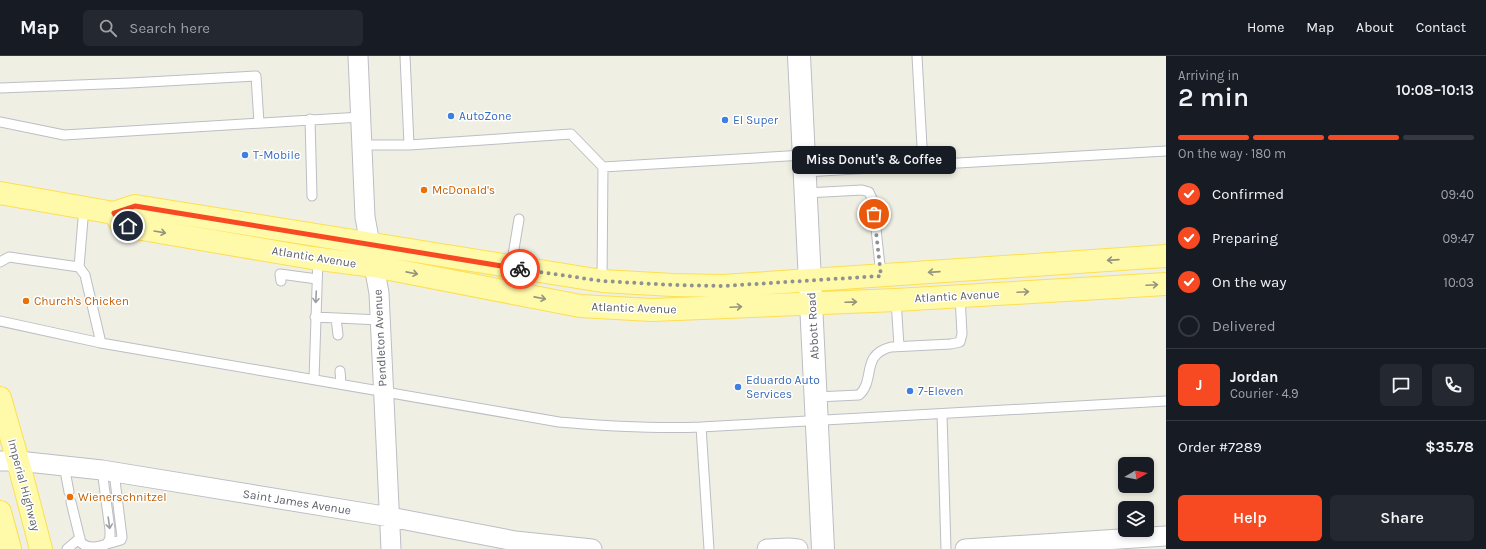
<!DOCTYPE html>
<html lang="en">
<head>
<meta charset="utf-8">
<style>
  :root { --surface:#171b24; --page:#242831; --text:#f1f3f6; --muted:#9ea1a6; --line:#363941; --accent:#f84a22 }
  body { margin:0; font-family:Karla,sans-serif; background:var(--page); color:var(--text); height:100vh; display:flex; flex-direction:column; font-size:15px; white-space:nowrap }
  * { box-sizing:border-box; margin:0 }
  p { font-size:13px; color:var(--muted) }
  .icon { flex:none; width:22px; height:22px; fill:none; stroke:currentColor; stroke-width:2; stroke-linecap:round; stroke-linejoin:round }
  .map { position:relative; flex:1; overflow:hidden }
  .side { display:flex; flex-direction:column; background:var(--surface); width:320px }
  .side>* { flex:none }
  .needle { width:26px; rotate:81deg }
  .controls { position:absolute; left:1118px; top:401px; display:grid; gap:8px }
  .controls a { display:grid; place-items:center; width:36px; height:36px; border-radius:6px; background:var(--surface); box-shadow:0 2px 6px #0003; font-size:20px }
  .pin { position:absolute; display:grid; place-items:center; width:34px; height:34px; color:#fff; margin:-17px; border:2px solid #fff; border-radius:50%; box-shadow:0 1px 4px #0007 }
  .courier { position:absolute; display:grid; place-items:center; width:40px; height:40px; margin:-20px; border:3px solid #f84a22; border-radius:50%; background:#fff; color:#222; box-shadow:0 1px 5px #0007 }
  .bubble { position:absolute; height:28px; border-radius:6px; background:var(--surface); box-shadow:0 2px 6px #0003; font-size:13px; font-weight:600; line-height:28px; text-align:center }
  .summary em { font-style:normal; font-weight:600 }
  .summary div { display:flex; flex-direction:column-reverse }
  .summary { display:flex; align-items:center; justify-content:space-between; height:68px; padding:0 12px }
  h1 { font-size:26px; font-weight:600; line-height:30px }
  .bar { display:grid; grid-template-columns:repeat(4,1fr); gap:6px 4px; align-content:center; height:48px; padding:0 12px }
  .bar i { height:5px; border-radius:3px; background:var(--line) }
  .bar .current { background:var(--accent) }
  .bar p { grid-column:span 4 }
  .line { display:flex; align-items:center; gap:10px; padding:0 12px; border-top:1px solid var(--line) }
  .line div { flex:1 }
  .round { display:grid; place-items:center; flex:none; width:42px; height:42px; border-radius:6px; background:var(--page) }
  ol { padding:0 12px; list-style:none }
  li { display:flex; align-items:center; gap:12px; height:44px }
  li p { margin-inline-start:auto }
  li .icon { padding:4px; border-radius:50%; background:var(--accent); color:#fff; stroke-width:4 }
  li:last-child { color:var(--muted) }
  li i { width:22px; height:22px; border:2px solid var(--line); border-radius:50% }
  .cta { display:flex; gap:8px; margin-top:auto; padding:8px 12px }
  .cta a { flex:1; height:46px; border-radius:6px; background:var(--accent); color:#fff; font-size:16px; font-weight:600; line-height:46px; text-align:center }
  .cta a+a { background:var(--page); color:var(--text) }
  header { display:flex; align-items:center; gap:24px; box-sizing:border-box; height:56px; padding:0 20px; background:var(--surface); border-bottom:1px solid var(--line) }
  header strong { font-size:19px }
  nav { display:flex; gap:22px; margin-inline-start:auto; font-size:14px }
  .search { width:280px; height:36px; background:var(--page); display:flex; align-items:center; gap:10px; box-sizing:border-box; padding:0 14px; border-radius:6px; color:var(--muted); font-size:15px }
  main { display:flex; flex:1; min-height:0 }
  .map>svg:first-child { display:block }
</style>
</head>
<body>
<header>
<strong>Map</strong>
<div class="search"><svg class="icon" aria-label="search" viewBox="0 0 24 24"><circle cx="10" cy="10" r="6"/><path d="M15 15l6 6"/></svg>Search here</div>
<nav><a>Home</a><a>Map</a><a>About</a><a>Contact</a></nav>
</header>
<main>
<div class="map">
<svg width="1166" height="493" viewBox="0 0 1166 493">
  <rect width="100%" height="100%" fill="#f0efe4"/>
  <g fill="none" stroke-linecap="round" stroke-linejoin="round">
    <g stroke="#bcbec4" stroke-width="11">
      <path id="service" d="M 405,0 L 409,89
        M 917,0 L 923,109
        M 0,32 L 130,27 L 256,20 L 259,67
        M 310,63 L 312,140
        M 0,66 L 64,79 L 361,61
        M 363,89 L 409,89 L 571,78 L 603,111 L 804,99
        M 805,116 L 1166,95
        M 806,137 L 862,134 L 869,136 L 873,145 L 881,219
        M 0,206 L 9,201 L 79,211 L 84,151
        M 79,211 L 85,219 L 101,287
        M 511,211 L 519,163
        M 281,225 L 280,218 L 317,223
        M 602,225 L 603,111
        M 896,244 L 899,290
        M 315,261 L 380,264
        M 336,262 L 338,279
        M 0,265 L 101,287 L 559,366 C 606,370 653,373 701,371 L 1166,345
        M 340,315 L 341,327
        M 314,323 L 318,202
        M 816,341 L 859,339 C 876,324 860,299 891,291 L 951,288 L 960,286 L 962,278 L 960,240
        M 942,358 L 946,493
        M 701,371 L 709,493
        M 64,409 L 69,436
        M 71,446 L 81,487 C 89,493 98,491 107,488 L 110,482 L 110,474 L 102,414
        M 107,488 L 121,484 L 122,481 L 114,416
        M 67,493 L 80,482"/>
    </g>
    <g stroke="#bcbec4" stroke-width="21">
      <path id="minor" d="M 358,0 L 365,161 L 379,237 L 391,493
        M 0,405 L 18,405 L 102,414 L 390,461 L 515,485 L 592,493
        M 767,493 L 789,492 L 798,493
        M 965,493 L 1166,480"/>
    </g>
    <g stroke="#bcbec4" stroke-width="24">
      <path id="tertiary" d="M 799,0 L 823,493"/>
    </g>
    <g stroke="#fddf50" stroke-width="24">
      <path id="primary" d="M 0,137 L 114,157 L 135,150 L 602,225 L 673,229 L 723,230 L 1166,200
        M 114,157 L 121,167 L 136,172 L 312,202 L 374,210 L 580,250 L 652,254 L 896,244 L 1166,228
        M 0,342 L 18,405 L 41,493
        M 0,456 L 10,493"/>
    </g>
    <use href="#service" stroke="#fff" stroke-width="9"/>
    <use href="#minor" stroke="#fff" stroke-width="19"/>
    <use href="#tertiary" stroke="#fff" stroke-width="22"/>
    <use href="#primary" stroke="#fffaaa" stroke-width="22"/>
  </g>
  <defs><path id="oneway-shaft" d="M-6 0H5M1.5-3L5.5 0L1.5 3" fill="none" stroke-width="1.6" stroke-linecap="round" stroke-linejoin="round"/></defs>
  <g stroke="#95957e">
    <use href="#oneway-shaft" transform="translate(160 176) rotate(10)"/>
    <use href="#oneway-shaft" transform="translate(1113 204) rotate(176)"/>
    <use href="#oneway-shaft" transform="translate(934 216) rotate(176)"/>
    <use href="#oneway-shaft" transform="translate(412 217) rotate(11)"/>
    <use href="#oneway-shaft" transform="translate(1152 229) rotate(-3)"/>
    <use href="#oneway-shaft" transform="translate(1023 236) rotate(-3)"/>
    <use href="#oneway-shaft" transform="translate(540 242) rotate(11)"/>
    <use href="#oneway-shaft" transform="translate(851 246) rotate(-2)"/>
    <use href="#oneway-shaft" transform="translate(736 251) rotate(-3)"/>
  </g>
  <g stroke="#9d9fa3">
    <use href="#oneway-shaft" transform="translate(316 241) rotate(93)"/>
    <use href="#oneway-shaft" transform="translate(109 467) rotate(82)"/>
  </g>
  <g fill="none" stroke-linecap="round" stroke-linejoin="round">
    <path stroke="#909192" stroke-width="4" stroke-dasharray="0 7.2" d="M 520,213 L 602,225 L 673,229 L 723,230 L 881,220 L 874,158"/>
    <path stroke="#f84a22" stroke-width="5" d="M 128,170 L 120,167 L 114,157 L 135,150 L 520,213"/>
  </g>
  <g fill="#3f7fe0" stroke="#fff" stroke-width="1.5">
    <circle cx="451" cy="60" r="4"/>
    <circle cx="725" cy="64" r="4"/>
    <circle cx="245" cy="99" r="4"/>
    <circle cx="738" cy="331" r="4"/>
    <circle cx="910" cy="335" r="4"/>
  </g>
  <g fill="#e8710a" stroke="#fff" stroke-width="1.5">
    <circle cx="424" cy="134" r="4"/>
    <circle cx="26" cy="245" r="4"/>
    <circle cx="70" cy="441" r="4"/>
  </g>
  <g text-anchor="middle" stroke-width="3" stroke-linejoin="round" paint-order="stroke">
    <g font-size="12" fill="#366cbe" stroke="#fff" text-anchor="start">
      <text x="459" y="64">AutoZone</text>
      <text x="733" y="68">El Super</text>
      <text x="253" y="103">T-Mobile</text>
      <text x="746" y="328">Eduardo Auto<tspan x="746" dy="14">Services</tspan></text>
      <text x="918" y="339">7-Eleven</text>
    </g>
    <g font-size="12" fill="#c56008" stroke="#fff" text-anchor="start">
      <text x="432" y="138">McDonald's</text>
      <text x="34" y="249">Church's Chicken</text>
      <text x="78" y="445">Wienerschnitzel</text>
    </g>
    <g font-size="12" fill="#5c5f66" stroke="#fff">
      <text transform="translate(314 201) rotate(9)" y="4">Atlantic Avenue</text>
      <text transform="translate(957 240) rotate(-3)" y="4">Atlantic Avenue</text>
      <text transform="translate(634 252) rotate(2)" y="4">Atlantic Avenue</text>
      <text transform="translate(813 270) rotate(-93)" y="4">Abbott Road</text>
      <text transform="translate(380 282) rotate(-93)" y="4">Pendleton Avenue</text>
      <text transform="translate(24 429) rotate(75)" y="4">Imperial Highway</text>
      <text transform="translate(297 446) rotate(9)" y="4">Saint James Avenue</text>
    </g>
  </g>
</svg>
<div class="controls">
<a><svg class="needle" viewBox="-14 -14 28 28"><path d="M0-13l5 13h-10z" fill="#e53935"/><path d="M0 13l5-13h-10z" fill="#9ea1a6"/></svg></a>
<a><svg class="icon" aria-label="layers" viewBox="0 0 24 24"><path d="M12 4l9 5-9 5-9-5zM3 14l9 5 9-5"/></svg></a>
</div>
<div class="pin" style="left:874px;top:158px;background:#ea580c"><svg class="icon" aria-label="bag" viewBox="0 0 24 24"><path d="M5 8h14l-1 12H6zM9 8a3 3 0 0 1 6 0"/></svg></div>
<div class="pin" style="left:128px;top:170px;background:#1f2937"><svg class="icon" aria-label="home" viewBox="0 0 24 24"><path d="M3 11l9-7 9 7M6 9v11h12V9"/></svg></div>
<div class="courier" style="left:520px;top:213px"><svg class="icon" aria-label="bike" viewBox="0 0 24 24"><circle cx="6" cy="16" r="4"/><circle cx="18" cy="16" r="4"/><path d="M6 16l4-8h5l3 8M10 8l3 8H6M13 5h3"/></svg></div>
<div class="bubble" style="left:792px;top:90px;width:164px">Miss Donut's &amp; Coffee</div>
</div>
<section class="side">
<div class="summary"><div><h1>2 min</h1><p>Arriving in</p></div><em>10:08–10:13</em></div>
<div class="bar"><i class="current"></i><i class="current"></i><i class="current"></i><i></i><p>On the way · 180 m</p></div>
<ol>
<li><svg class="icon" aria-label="check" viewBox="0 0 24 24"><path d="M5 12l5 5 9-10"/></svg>Confirmed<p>09:40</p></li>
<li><svg class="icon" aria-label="check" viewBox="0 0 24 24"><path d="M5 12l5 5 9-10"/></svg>Preparing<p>09:47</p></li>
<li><svg class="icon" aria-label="check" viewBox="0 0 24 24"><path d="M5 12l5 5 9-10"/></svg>On the way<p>10:03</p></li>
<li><i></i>Delivered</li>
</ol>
<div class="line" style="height:72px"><b class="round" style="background:var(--accent);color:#fff">J</b><div><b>Jordan</b><p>Courier · 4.9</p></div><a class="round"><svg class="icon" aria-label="chat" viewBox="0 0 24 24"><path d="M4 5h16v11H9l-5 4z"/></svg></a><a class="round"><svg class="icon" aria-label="phone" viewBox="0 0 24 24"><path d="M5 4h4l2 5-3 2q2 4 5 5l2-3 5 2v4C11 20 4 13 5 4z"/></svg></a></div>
<div class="line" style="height:52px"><div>Order #7289</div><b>$35.78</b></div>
<div class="cta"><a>Help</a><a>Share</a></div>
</section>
</main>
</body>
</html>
